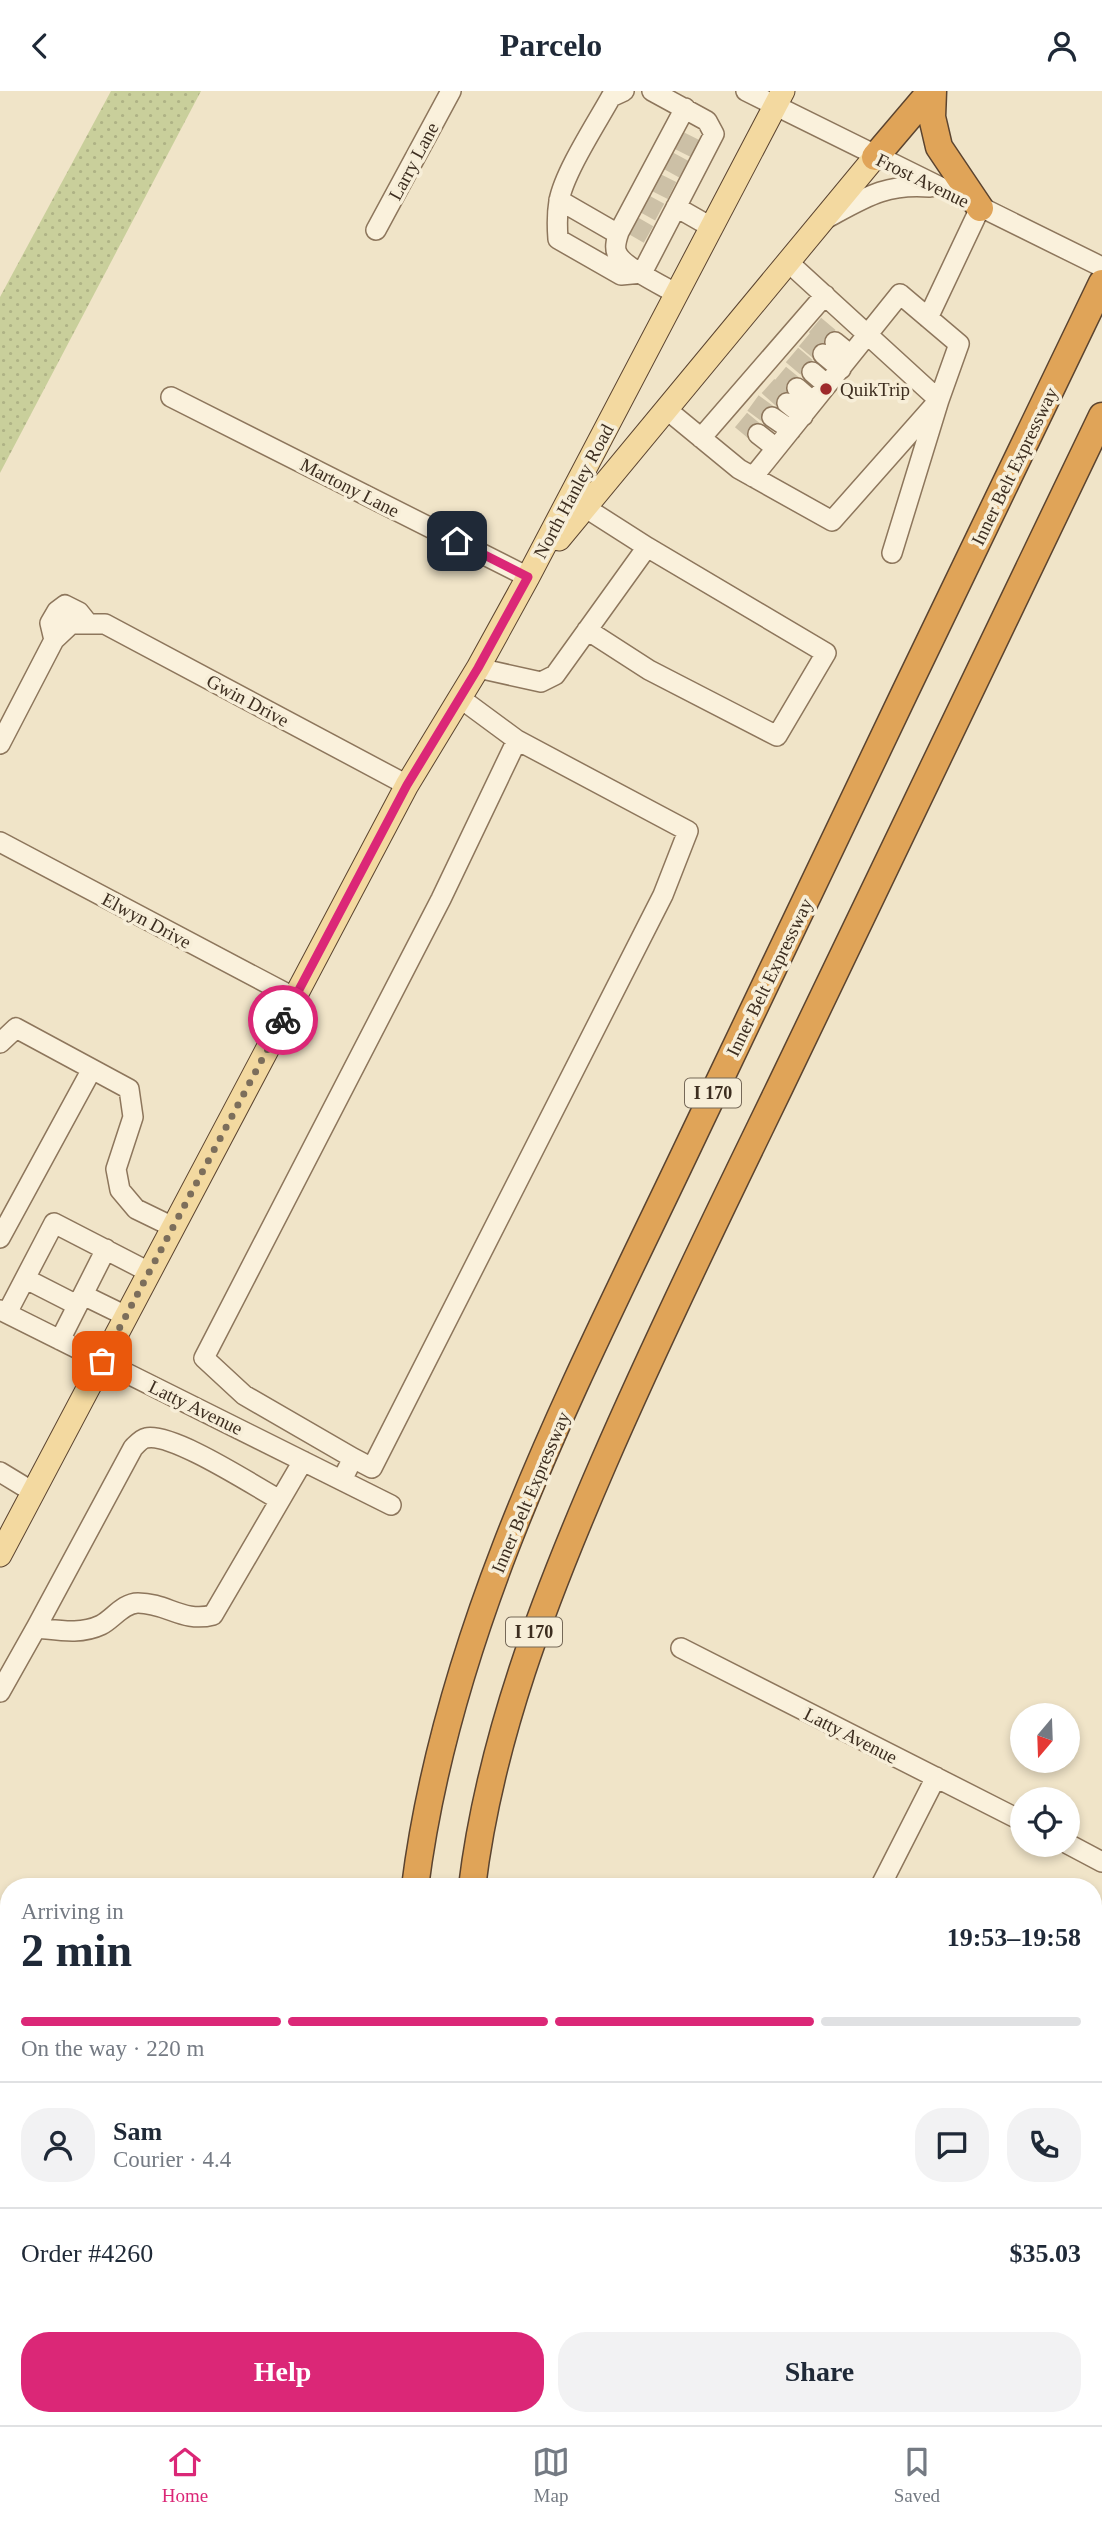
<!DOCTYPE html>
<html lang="en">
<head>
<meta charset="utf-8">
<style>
  :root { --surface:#fff; --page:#f2f2f3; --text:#1f2937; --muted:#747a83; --line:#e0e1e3; --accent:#db2777 }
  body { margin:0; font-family:Georgia,serif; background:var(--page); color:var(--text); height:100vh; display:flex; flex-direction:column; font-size:26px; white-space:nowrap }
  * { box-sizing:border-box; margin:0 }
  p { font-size:23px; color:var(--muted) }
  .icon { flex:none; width:38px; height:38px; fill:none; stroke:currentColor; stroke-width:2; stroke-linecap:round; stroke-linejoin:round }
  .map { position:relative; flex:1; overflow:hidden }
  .details { position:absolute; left:0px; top:1787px; width:1102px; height:548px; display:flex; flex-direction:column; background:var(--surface); border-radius:28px 28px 0 0; box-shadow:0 4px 10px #0003 }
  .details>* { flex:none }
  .needle { width:46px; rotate:199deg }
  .tools { position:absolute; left:1010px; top:1612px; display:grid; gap:14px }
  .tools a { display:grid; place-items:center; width:70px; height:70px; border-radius:50%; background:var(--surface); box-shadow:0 4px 10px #0003; font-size:35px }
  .pin { position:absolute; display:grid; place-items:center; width:60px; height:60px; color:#fff; margin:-30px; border-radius:14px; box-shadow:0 4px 10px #0006 }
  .courier { position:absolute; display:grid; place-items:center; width:70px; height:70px; margin:-35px; border:5px solid #db2777; border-radius:50%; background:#fff; color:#222; box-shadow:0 2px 9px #0007 }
  .head em { font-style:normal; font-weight:700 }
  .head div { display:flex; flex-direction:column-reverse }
  .head { display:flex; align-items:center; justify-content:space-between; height:119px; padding:0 21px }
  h1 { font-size:46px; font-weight:700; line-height:52px }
  .bar { display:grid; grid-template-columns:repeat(4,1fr); gap:10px 7px; align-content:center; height:84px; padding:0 21px }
  .bar i { height:9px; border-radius:5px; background:var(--line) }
  .bar .active { background:var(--accent) }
  .bar p { grid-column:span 4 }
  .line { display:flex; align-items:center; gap:18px; padding:0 21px; border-top:2px solid var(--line) }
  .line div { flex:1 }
  .round { display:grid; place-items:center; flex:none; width:74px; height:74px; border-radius:28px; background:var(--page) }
  .button { display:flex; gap:14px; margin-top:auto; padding:14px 21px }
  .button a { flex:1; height:80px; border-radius:28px; background:var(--accent); color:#fff; font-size:28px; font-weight:700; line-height:80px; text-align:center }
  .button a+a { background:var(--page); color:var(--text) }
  header { display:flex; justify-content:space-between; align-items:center; height:91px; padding:0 21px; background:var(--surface); font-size:32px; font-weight:700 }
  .tabs { display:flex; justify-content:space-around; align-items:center; height:98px; border-top:2px solid var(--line); background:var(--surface); font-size:19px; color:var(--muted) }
  .tabs a { display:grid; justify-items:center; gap:4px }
  .tabs .active { color:var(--accent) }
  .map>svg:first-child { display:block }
</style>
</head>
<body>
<header><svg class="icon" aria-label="back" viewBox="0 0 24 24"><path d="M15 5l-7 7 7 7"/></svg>Parcelo<svg class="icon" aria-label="person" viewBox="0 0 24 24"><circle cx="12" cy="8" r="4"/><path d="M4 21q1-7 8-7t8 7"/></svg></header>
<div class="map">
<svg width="1102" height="2334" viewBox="0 0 1102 2334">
  <defs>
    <pattern id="grass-dots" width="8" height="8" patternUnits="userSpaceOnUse" patternTransform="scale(1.75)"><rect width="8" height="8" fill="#c9cf9b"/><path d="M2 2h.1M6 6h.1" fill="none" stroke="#aeb285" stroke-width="1.8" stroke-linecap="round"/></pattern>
  </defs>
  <rect width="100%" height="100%" fill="#f0e4c8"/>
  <path fill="url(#grass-dots)" d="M 111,0 L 201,0 L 0,382 L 0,206 Z"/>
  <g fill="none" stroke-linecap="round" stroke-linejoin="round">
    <path stroke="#ccc0a6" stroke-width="19" stroke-dasharray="19 10" stroke-linecap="butt" d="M 678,49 L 700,60
      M 667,69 L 689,81
      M 655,91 L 677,102
      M 643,112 L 665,124
      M 632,134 L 653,146
      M 815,234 L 835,251
      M 805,248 L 823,263
      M 792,264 L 812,281
      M 780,283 L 797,297
      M 768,295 L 787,312
      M 753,312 L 772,326
      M 741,329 L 758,343"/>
    <g stroke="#8d765c" stroke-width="22">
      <path id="minor" d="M 624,0 L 611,6 C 596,33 564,82 559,110 C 557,122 557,135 558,148 L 621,184 L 642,182 L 714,43 L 707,30 L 652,0
        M 746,0 L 1102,176
        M 559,109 L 618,143
        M 676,116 L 711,136
        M 827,127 C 864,107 886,92 930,96
        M 376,139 L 451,0
        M 677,203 C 663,195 623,176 617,162 C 614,156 617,147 619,141 L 685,17
        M 928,227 L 980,117
        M 835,251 L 851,264
        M 823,263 L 841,278
        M 812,281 L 827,294
        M 797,297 L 813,311
        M 171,306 L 528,486
        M 787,312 L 803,325
        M 666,318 L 739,378 L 832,430 L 939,309 L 892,462
        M 772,326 L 791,339
        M 758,343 L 776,357
        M 701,347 L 825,204
        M 753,386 C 802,325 851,264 900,203 L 959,253 L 939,309 L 788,171
        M 587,539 L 649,579 L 777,645 L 826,562 L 647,456
        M 54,549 L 50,532 L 57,520 L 65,514 L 79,521 L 87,531
        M 478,577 L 541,591 L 555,584 L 647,456 L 575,410
        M 0,653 L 54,549 L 71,533 L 105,533 L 407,694
        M 0,751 L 295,907
        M 0,952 L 16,937 L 129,998 L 133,1026 L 116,1078 L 120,1099 L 136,1118 L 173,1136
        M 0,1147 L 92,978
        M 26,1188 L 77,1214
        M 83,1204 L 126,1225
        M 0,1219 L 391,1414
        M 7,1222 L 54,1132 L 149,1181
        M 60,1249 L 106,1158
        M 353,1367 L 372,1377 L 663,804 L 688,740 L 517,649
        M 0,1381 L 33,1401
        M 342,1389 L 353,1367 L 244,1304 L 204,1267 L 441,808 L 517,649 L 460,607
        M 36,1537 L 133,1357 C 137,1353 141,1348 146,1347 C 172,1341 254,1395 280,1409
        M 681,1557 L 1022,1730
        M 0,1601 L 36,1537 C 58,1539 80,1544 101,1534 C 113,1528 123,1512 138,1512 C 167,1512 183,1532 213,1524 L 303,1370
        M 1068,1753 L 1102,1771
        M 880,1796 L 936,1686
        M 1094,1984 L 1102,1988
        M 0,2084 L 9,2088
        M 1094,2216 L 1102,2196
        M 348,2334 L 351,2326"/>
    </g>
    <g stroke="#5b4430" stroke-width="25">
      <path id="major" d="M 559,448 L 875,66
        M 0,1464 L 407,694 L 478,577 L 528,486 L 783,0"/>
    </g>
    <g stroke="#5b4430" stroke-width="29">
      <path id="highway" d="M 933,0 L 932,26 L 939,56 L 980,117
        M 875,66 L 931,0
        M 415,1796 C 449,1526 581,1282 695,1041 C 829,757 966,475 1102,192
        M 472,1796 C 490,1648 544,1509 603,1373 C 652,1260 706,1148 760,1037 C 875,800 988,562 1102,325
        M 441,2326 L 443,2334"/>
    </g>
    <use href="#minor" stroke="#faf1dc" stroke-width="19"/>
    <use href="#major" stroke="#f3d9a0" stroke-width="23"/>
    <use href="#highway" stroke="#e0a458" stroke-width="26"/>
    <g stroke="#5b4430" stroke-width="29" stroke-linecap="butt">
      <path id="highway-bridge" d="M 500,2326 L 501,2334"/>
    </g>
    <use href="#highway-bridge" stroke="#e0a458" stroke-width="26"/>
  </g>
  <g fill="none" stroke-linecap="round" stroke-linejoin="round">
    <path stroke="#7c6e5b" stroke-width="7" stroke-dasharray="0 12.6" d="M 102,1270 L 283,929"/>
    <path stroke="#db2777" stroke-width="9" d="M 283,929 L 407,694 L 478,577 L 528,486 L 457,450"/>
  </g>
  <circle fill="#9e2a2b" stroke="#f7eed8" stroke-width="2.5" cx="826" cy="298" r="7"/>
  <g text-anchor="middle" stroke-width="7" stroke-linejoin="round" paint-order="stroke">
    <g fill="#f7eed8" stroke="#756857" stroke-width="2">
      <rect x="685" y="987.5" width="56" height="29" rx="5"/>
      <rect x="506" y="1526.5" width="56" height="29" rx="5"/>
    </g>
    <g font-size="18" font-weight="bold" fill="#3d2e20">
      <text x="713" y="1008">I 170</text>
      <text x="534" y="1547">I 170</text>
    </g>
    <g font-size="19" fill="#3d2e20" stroke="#f7eed8">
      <text transform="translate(413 70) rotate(-62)" y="7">Larry Lane</text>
      <text transform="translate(923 89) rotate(26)" y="7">Frost Avenue</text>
      <text transform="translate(1014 375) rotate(-64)" y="7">Inner Belt Expressway</text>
      <text transform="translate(350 396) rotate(27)" y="7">Martony Lane</text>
      <text transform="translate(573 400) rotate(-62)" y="7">North Hanley Road</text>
      <text transform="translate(248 609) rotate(28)" y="7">Gwin Drive</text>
      <text transform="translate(147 829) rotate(28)" y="7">Elwyn Drive</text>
      <text transform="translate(769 886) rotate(-64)" y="7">Inner Belt Expressway</text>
      <text transform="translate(196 1316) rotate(26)" y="7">Latty Avenue</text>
      <text transform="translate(530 1401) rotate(-67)" y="7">Inner Belt Expressway</text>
      <text transform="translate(851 1644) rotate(27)" y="7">Latty Avenue</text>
    </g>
    <g font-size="19" fill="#3d2e20" stroke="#f7eed8" text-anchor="start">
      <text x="840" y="305">QuikTrip</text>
    </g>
  </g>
</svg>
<div class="tools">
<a><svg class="needle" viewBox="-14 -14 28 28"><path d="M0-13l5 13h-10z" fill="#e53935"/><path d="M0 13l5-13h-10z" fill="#747a83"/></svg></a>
<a><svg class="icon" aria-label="locate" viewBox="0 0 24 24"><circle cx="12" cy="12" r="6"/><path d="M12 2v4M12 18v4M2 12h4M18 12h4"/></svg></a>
</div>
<div class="pin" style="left:102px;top:1270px;background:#ea580c"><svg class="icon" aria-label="bag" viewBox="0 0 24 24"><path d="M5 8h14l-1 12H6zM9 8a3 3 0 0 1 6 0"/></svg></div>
<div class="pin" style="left:457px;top:450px;background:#1f2937"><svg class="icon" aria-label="home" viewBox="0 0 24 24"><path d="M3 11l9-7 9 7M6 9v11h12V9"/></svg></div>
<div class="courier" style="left:283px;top:929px"><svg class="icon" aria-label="bike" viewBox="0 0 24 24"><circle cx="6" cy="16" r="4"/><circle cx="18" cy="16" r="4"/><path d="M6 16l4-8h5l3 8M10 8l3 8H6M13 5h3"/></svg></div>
<section class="details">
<div class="head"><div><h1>2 min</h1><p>Arriving in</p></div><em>19:53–19:58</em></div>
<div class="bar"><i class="active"></i><i class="active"></i><i class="active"></i><i></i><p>On the way · 220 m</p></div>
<div class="line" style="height:126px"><a class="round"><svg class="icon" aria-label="person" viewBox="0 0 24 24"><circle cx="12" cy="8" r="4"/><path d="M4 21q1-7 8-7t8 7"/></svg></a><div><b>Sam</b><p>Courier · 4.4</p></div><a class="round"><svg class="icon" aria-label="chat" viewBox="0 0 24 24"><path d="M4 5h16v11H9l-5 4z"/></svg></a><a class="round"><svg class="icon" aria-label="phone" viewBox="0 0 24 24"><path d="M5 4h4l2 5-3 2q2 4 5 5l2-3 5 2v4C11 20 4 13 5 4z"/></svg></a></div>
<div class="line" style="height:91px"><div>Order #4260</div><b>$35.03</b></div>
<div class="button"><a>Help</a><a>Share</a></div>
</section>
</div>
<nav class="tabs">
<a class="active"><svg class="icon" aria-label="home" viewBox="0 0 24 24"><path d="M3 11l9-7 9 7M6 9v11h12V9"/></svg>Home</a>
<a><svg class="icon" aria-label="map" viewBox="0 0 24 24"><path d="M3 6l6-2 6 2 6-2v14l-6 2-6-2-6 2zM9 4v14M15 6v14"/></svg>Map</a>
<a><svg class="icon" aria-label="saved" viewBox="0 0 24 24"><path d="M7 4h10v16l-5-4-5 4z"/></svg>Saved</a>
</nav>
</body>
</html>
